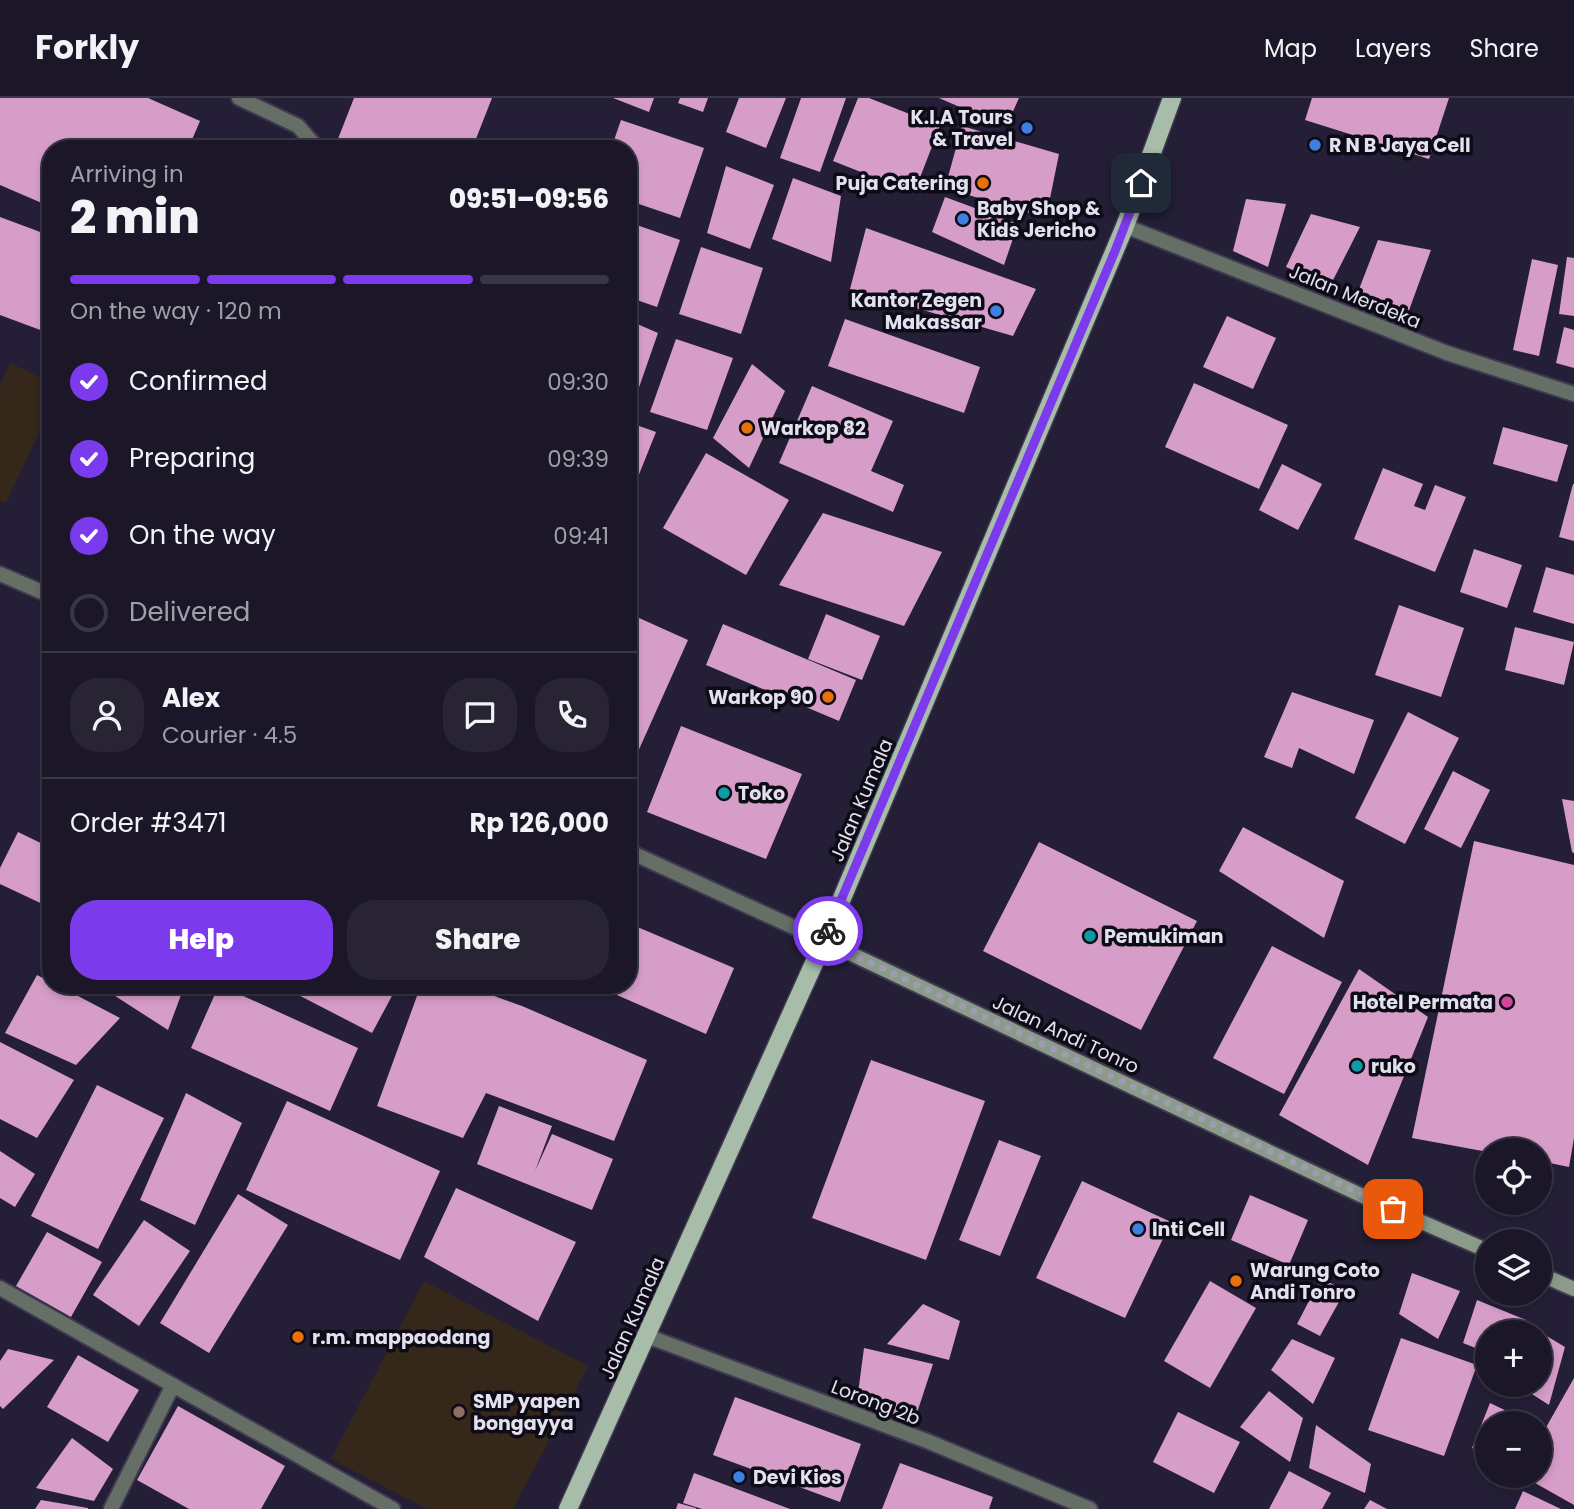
<!DOCTYPE html>
<html lang="en">
<head>
<meta charset="utf-8">
<style>
  :root { --surface:#1b1728; --page:#282434; --text:#f1f3f6; --muted:#a09fa8; --line:#393645; --accent:#7c3aed }
  body { margin:0; font-family:Poppins,sans-serif; background:var(--page); color:var(--text); height:100vh; display:flex; flex-direction:column; font-size:26px; white-space:nowrap }
  * { box-sizing:border-box; margin:0 }
  p { font-size:23px; color:var(--muted) }
  .icon { flex:none; width:38px; height:38px; fill:none; stroke:currentColor; stroke-width:2; stroke-linecap:round; stroke-linejoin:round }
  .map { position:relative; flex:1; overflow:hidden }
  .drawer { position:absolute; left:42px; top:42px; width:595px; height:854px; display:flex; flex-direction:column; background:var(--surface); border-radius:28px; box-shadow:0 4px 10px #0003,0 0 0 2px var(--line) }
  .drawer>* { flex:none }
  .fabs { position:absolute; left:1475px; top:1040px; display:grid; gap:14px }
  .fabs a { display:grid; place-items:center; width:77px; height:77px; border-radius:50%; background:var(--surface); box-shadow:0 4px 10px #0003,0 0 0 2px var(--line); font-size:35px }
  .pin { position:absolute; display:grid; place-items:center; width:60px; height:60px; color:#fff; margin:-30px; border-radius:14px; box-shadow:0 4px 10px #0006 }
  .courier { position:absolute; display:grid; place-items:center; width:70px; height:70px; margin:-35px; border:5px solid #7c3aed; border-radius:50%; background:#fff; color:#222; box-shadow:0 2px 9px #0007 }
  .headline em { font-style:normal; font-weight:800 }
  .headline div { display:flex; flex-direction:column-reverse }
  .headline { display:flex; align-items:center; justify-content:space-between; height:119px; padding:0 28px }
  h1 { font-size:46px; font-weight:800; line-height:52px }
  .bar { display:grid; grid-template-columns:repeat(4,1fr); gap:10px 7px; align-content:center; height:84px; padding:0 28px }
  .bar i { height:9px; border-radius:5px; background:var(--line) }
  .bar .active { background:var(--accent) }
  .bar p { grid-column:span 4 }
  .line { display:flex; align-items:center; gap:18px; padding:0 28px; border-top:2px solid var(--line) }
  .line div { flex:1 }
  .round { display:grid; place-items:center; flex:none; width:74px; height:74px; border-radius:28px; background:var(--page) }
  ol { padding:0 28px; list-style:none }
  li { display:flex; align-items:center; gap:21px; height:77px }
  li p { margin-inline-start:auto }
  li .icon { padding:7px; border-radius:50%; background:var(--accent); color:#fff; stroke-width:4 }
  li:last-child { color:var(--muted) }
  li i { width:38px; height:38px; border:4px solid var(--line); border-radius:50% }
  .action { display:flex; gap:14px; margin-top:auto; padding:14px 28px }
  .action a { flex:1; height:80px; border-radius:28px; background:var(--accent); color:#fff; font-size:28px; font-weight:800; line-height:80px; text-align:center }
  .action a+a { background:var(--page); color:var(--text) }
  header { display:flex; align-items:center; gap:42px; box-sizing:border-box; height:98px; padding:0 35px; background:var(--surface); border-bottom:2px solid var(--line) }
  header strong { font-size:33px }
  nav { display:flex; gap:38px; margin-inline-start:auto; font-size:24px }
  .map>svg:first-child { display:block }
</style>
</head>
<body>
<header>
<strong>Forkly</strong>
<nav><a>Map</a><a>Layers</a><a>Share</a></nav>
</header>
<div class="map">
<svg width="1574" height="1411" viewBox="0 0 1574 1411">
  <rect width="100%" height="100%" fill="#241f36"/>
  <path fill="#35281a" d="M 10,265 L 51,284 L 51,309 L 6,405 L 0,403 L 0,287 Z
    M 424,1183 L 588,1268 L 513,1411 L 427,1411 L 331,1361 Z"/>
  <path fill="#d69dc8" d="M 0,0 L 148,0 L 200,23 L 188,51 L 51,51 L 51,109 L 0,87 Z
    M 354,0 L 492,0 L 472,51 L 334,51 Z
    M 613,0 L 654,0 L 649,14 Z
    M 680,0 L 708,0 L 703,14 L 678,5 Z
    M 739,0 L 786,0 L 766,50 L 726,34 Z
    M 801,0 L 846,0 L 820,74 L 780,60 Z
    M 858,0 L 869,0 L 940,28 L 914,95 L 833,63 Z
    M 939,0 L 1019,0 L 1006,29 Z
    M 1312,0 L 1449,0 L 1429,61 L 1305,22 Z
    M 621,22 L 704,50 L 680,120 L 630,103 L 637,83 L 628,81 L 628,51 L 611,51 Z
    M 962,28 L 1059,56 L 1046,120 L 945,90 Z
    M 726,68 L 774,87 L 750,151 L 707,135 Z
    M 793,80 L 841,98 L 831,164 L 772,141 Z
    M 945,99 L 1018,126 L 1004,167 L 932,134 Z
    M 1246,101 L 1286,106 L 1268,169 L 1233,153 Z
    M 1311,116 L 1360,129 L 1330,188 L 1286,169 Z
    M 0,119 L 51,138 L 51,236 L 0,217 Z
    M 628,124 L 680,142 L 657,209 L 628,199 Z
    M 866,130 L 1036,191 L 1013,238 L 850,191 Z
    M 1378,142 L 1431,152 L 1408,215 L 1356,199 Z
    M 701,149 L 763,170 L 741,236 L 679,216 Z
    M 1567,159 L 1574,160 L 1574,218 L 1559,216 Z
    M 1532,161 L 1558,167 L 1539,258 L 1513,252 Z
    M 1227,218 L 1276,240 L 1253,291 L 1203,269 Z
    M 845,221 L 980,269 L 964,315 L 828,268 Z
    M 628,222 L 658,235 L 636,298 L 628,294 Z
    M 1564,229 L 1574,232 L 1574,270 L 1556,265 Z
    M 676,241 L 733,260 L 707,332 L 650,314 Z
    M 752,266 L 785,293 L 749,370 L 713,340 Z
    M 1194,285 L 1288,327 L 1259,391 L 1165,349 Z
    M 812,288 L 893,323 L 871,373 L 904,387 L 893,414 L 779,365 Z
    M 628,324 L 656,334 L 628,404 Z
    M 1503,329 L 1568,347 L 1557,384 L 1493,366 Z
    M 706,355 L 789,402 L 746,477 L 663,430 Z
    M 1282,366 L 1322,386 L 1298,432 L 1259,412 Z
    M 1383,370 L 1423,386 L 1414,408 L 1425,412 L 1435,387 L 1466,399 L 1435,474 L 1354,441 Z
    M 1573,386 L 1574,386 L 1574,443 L 1559,439 Z
    M 823,415 L 942,454 L 904,528 L 779,487 Z
    M 1474,451 L 1522,467 L 1507,510 L 1460,494 Z
    M 1546,469 L 1574,477 L 1574,526 L 1533,514 Z
    M 1399,507 L 1464,530 L 1441,599 L 1375,577 Z
    M 628,515 L 688,542 L 628,676 Z
    M 826,516 L 880,538 L 862,582 L 808,561 Z
    M 723,526 L 856,582 L 839,623 L 706,567 Z
    M 1515,529 L 1574,544 L 1564,587 L 1505,572 Z
    M 1292,594 L 1374,622 L 1354,676 L 1299,650 L 1292,670 L 1264,659 Z
    M 1408,614 L 1459,640 L 1405,746 L 1355,720 Z
    M 681,628 L 802,676 L 766,761 L 647,714 Z
    M 1453,673 L 1490,692 L 1461,750 L 1424,731 Z
    M 1562,701 L 1574,703 L 1574,755 L 1572,754 Z
    M 1243,729 L 1344,783 L 1324,840 L 1219,773 Z
    M 18,734 L 51,750 L 51,810 L 0,786 L 0,770 Z
    M 1474,743 L 1574,767 L 1574,1040 L 1569,1069 L 1540,1063 L 1540,1052 L 1488,1052 L 1488,1054 L 1412,1040 Z
    M 1039,744 L 1197,823 L 1141,932 L 983,853 Z
    M 628,825 L 734,870 L 706,936 L 594,887 L 628,887 Z
    M 1272,848 L 1342,884 L 1284,996 L 1213,960 Z
    M 1359,871 L 1428,919 L 1368,1067 L 1279,1017 Z
    M 37,877 L 51,884 L 51,887 L 57,887 L 120,920 L 76,967 L 5,935 Z
    M 98,887 L 165,887 L 181,897 L 168,932 Z
    M 219,887 L 358,950 L 330,1013 L 191,950 Z
    M 279,887 L 376,887 L 393,896 L 372,935 Z
    M 421,887 L 464,887 L 522,908 L 647,962 L 614,1043 L 486,995 L 463,1040 L 377,1008 Z
    M 0,944 L 74,982 L 37,1040 L 0,1021 Z
    M 871,962 L 985,1003 L 926,1162 L 812,1120 Z
    M 97,987 L 164,1020 L 98,1151 L 31,1118 Z
    M 186,995 L 242,1025 L 195,1127 L 140,1102 Z
    M 287,1003 L 440,1073 L 400,1162 L 246,1092 Z
    M 499,1008 L 552,1028 L 535,1073 L 552,1036 L 613,1061 L 592,1112 L 477,1066 Z
    M 999,1042 L 1041,1058 L 1000,1158 L 959,1142 Z
    M 0,1053 L 35,1076 L 15,1109 L 0,1100 Z
    M 1082,1083 L 1171,1124 L 1125,1220 L 1036,1180 Z
    M 456,1090 L 576,1144 L 538,1223 L 424,1159 Z
    M 238,1096 L 288,1127 L 209,1255 L 160,1225 Z
    M 1250,1097 L 1308,1122 L 1289,1167 L 1231,1142 Z
    M 144,1122 L 190,1153 L 139,1228 L 93,1197 Z
    M 47,1134 L 102,1164 L 71,1219 L 16,1188 Z
    M 1412,1175 L 1460,1193 L 1438,1241 L 1399,1216 Z
    M 1321,1180 L 1345,1193 L 1320,1238 L 1297,1226 Z
    M 1210,1183 L 1256,1210 L 1210,1290 L 1164,1263 Z
    M 1477,1202 L 1526,1222 L 1522,1234 L 1488,1234 L 1488,1255 L 1463,1245 Z
    M 923,1206 L 960,1223 L 949,1262 L 887,1246 Z
    M 1540,1234 L 1565,1249 L 1549,1307 L 1521,1289 L 1522,1286 L 1540,1286 Z
    M 1401,1240 L 1477,1267 L 1444,1358 L 1368,1332 Z
    M 1292,1241 L 1335,1260 L 1313,1306 L 1271,1272 Z
    M 864,1250 L 933,1266 L 914,1324 L 857,1303 Z
    M 8,1251 L 54,1262 L 3,1311 L 0,1308 L 0,1263 Z
    M 78,1257 L 139,1292 L 108,1344 L 47,1309 Z
    M 1574,1280 L 1574,1407 L 1521,1377 L 1540,1377 L 1540,1340 Z
    M 1269,1293 L 1303,1320 L 1290,1364 L 1240,1329 Z
    M 735,1299 L 861,1346 L 840,1404 L 713,1357 Z
    M 1490,1305 L 1532,1325 L 1488,1325 L 1488,1357 L 1472,1350 Z
    M 178,1308 L 285,1368 L 261,1411 L 189,1411 L 137,1382 Z
    M 1178,1314 L 1240,1344 L 1214,1395 L 1153,1364 Z
    M 1316,1327 L 1371,1366 L 1365,1395 L 1309,1370 Z
    M 72,1340 L 113,1371 L 94,1403 L 36,1390 Z
    M 900,1365 L 993,1399 L 989,1411 L 882,1411 Z
    M 1289,1373 L 1331,1395 L 1322,1411 L 1269,1411 Z
    M 694,1375 L 790,1411 L 702,1411 L 683,1405 Z
    M 1523,1393 L 1561,1411 L 1515,1411 Z
    M 41,1402 L 88,1410 L 88,1411 L 35,1411 Z
    M 1370,1402 L 1387,1411 L 1364,1411 Z
    M 678,1405 L 696,1410 L 696,1411 L 676,1411 Z"/>
  <g fill="none" stroke-linecap="round" stroke-linejoin="round">
    <g stroke="#3f3a50" stroke-width="18">
      <path id="service" d="M 239,0 L 298,28 L 318,51"/>
    </g>
    <g stroke="#3f3a50" stroke-width="18">
      <path id="minor" d="M 1125,128 L 1447,255 L 1574,296
        M 0,1190 L 393,1411
        M 647,1238 L 927,1343 L 1090,1411
        M 111,1411 L 173,1287"/>
    </g>
    <g stroke="#3f3a50" stroke-width="18">
      <path id="tertiary" d="M 0,476 L 51,498
        M 628,753 L 824,843"/>
    </g>
    <g stroke="#3f3a50" stroke-width="18">
      <path id="secondary" d="M 824,843 L 1369,1101 L 1488,1153
        M 1540,1176 L 1574,1191"/>
    </g>
    <g stroke="#3f3a50" stroke-width="21">
      <path id="primary" d="M 568,1411 L 824,843 L 1125,128 L 1172,0"/>
    </g>
    <use href="#service" stroke="#656f66" stroke-width="14"/>
    <use href="#minor" stroke="#656f66" stroke-width="14"/>
    <use href="#tertiary" stroke="#656f66" stroke-width="14"/>
    <use href="#secondary" stroke="#8a9b8b" stroke-width="14"/>
    <use href="#primary" stroke="#a7bda9" stroke-width="18"/>
  </g>
  <g fill="none" stroke-linecap="round" stroke-linejoin="round">
    <path stroke="#a09caf" stroke-width="7" stroke-dasharray="0 12.6" d="M 828,833 L 824,843 L 1393,1111"/>
    <path stroke="#7c3aed" stroke-width="9" d="M 828,833 L 1115,153 L 1141,85"/>
  </g>
  <g fill="#3f7fe0" stroke="#0d0b15" stroke-width="2.5">
    <circle cx="1027" cy="30" r="7"/>
    <circle cx="1315" cy="47" r="7"/>
    <circle cx="963" cy="121" r="7"/>
    <circle cx="996" cy="213" r="7"/>
    <circle cx="1138" cy="1131" r="7"/>
    <circle cx="739" cy="1379" r="7"/>
  </g>
  <g fill="#e8710a" stroke="#0d0b15" stroke-width="2.5">
    <circle cx="983" cy="85" r="7"/>
    <circle cx="747" cy="330" r="7"/>
    <circle cx="828" cy="599" r="7"/>
    <circle cx="1236" cy="1183" r="7"/>
    <circle cx="298" cy="1239" r="7"/>
  </g>
  <g fill="#0f9aa8" stroke="#0d0b15" stroke-width="2.5">
    <circle cx="724" cy="695" r="7"/>
    <circle cx="1090" cy="838" r="7"/>
    <circle cx="1357" cy="968" r="7"/>
  </g>
  <circle fill="#d1479c" stroke="#0d0b15" stroke-width="2.5" cx="1507" cy="904" r="7"/>
  <circle fill="#8d6e63" stroke="#0d0b15" stroke-width="2.5" cx="459" cy="1314" r="7"/>
  <g text-anchor="middle" stroke-width="7" stroke-linejoin="round" paint-order="stroke">
    <g font-size="19" font-weight="bold" fill="#e3e0f0" stroke="#0d0b15" text-anchor="start">
      <text x="1013" y="26" text-anchor="end">K.I.A Tours<tspan x="1013" dy="22">&amp; Travel</tspan></text>
      <text x="1329" y="54">R N B Jaya Cell</text>
      <text x="969" y="92" text-anchor="end">Puja Catering</text>
      <text x="977" y="117">Baby Shop &amp;<tspan x="977" dy="22">Kids Jericho</tspan></text>
      <text x="982" y="209" text-anchor="end">Kantor Zegen<tspan x="982" dy="22">Makassar</tspan></text>
      <text x="761" y="337">Warkop 82</text>
      <text x="814" y="606" text-anchor="end">Warkop 90</text>
      <text x="738" y="702">Toko</text>
      <text x="1104" y="845">Pemukiman</text>
      <text x="1493" y="911" text-anchor="end">Hotel Permata</text>
      <text x="1371" y="975">ruko</text>
      <text x="1152" y="1138">Inti Cell</text>
      <text x="1250" y="1179">Warung Coto<tspan x="1250" dy="22">Andi Tonro</tspan></text>
      <text x="312" y="1246">r.m. mappaodang</text>
      <text x="473" y="1310">SMP yapen<tspan x="473" dy="22">bongayya</tspan></text>
      <text x="753" y="1386">Devi Kios</text>
    </g>
    <g font-size="19" fill="#e3e0f0" stroke="#0d0b15">
      <text transform="translate(1355 198) rotate(22)" y="7">Jalan Merdeka</text>
      <text transform="translate(861 702) rotate(-67)" y="7">Jalan Kumala</text>
      <text transform="translate(1066 936) rotate(25)" y="7">Jalan Andi Tonro</text>
      <text transform="translate(632 1220) rotate(-66)" y="7">Jalan Kumala</text>
      <text transform="translate(876 1304) rotate(21)" y="7">Lorong 2b</text>
    </g>
  </g>
</svg>
<div class="fabs">
<a><svg class="icon" aria-label="locate" viewBox="0 0 24 24"><circle cx="12" cy="12" r="6"/><path d="M12 2v4M12 18v4M2 12h4M18 12h4"/></svg></a>
<a><svg class="icon" aria-label="layers" viewBox="0 0 24 24"><path d="M12 4l9 5-9 5-9-5zM3 14l9 5 9-5"/></svg></a>
<a>+</a>
<a>−</a>
</div>
<div class="pin" style="left:1393px;top:1111px;background:#ea580c"><svg class="icon" aria-label="bag" viewBox="0 0 24 24"><path d="M5 8h14l-1 12H6zM9 8a3 3 0 0 1 6 0"/></svg></div>
<div class="pin" style="left:1141px;top:85px;background:#1f2937"><svg class="icon" aria-label="home" viewBox="0 0 24 24"><path d="M3 11l9-7 9 7M6 9v11h12V9"/></svg></div>
<div class="courier" style="left:828px;top:833px"><svg class="icon" aria-label="bike" viewBox="0 0 24 24"><circle cx="6" cy="16" r="4"/><circle cx="18" cy="16" r="4"/><path d="M6 16l4-8h5l3 8M10 8l3 8H6M13 5h3"/></svg></div>
<section class="drawer">
<div class="headline"><div><h1>2 min</h1><p>Arriving in</p></div><em>09:51–09:56</em></div>
<div class="bar"><i class="active"></i><i class="active"></i><i class="active"></i><i></i><p>On the way · 120 m</p></div>
<ol>
<li><svg class="icon" aria-label="check" viewBox="0 0 24 24"><path d="M5 12l5 5 9-10"/></svg>Confirmed<p>09:30</p></li>
<li><svg class="icon" aria-label="check" viewBox="0 0 24 24"><path d="M5 12l5 5 9-10"/></svg>Preparing<p>09:39</p></li>
<li><svg class="icon" aria-label="check" viewBox="0 0 24 24"><path d="M5 12l5 5 9-10"/></svg>On the way<p>09:41</p></li>
<li><i></i>Delivered</li>
</ol>
<div class="line" style="height:126px"><a class="round"><svg class="icon" aria-label="person" viewBox="0 0 24 24"><circle cx="12" cy="8" r="4"/><path d="M4 21q1-7 8-7t8 7"/></svg></a><div><b>Alex</b><p>Courier · 4.5</p></div><a class="round"><svg class="icon" aria-label="chat" viewBox="0 0 24 24"><path d="M4 5h16v11H9l-5 4z"/></svg></a><a class="round"><svg class="icon" aria-label="phone" viewBox="0 0 24 24"><path d="M5 4h4l2 5-3 2q2 4 5 5l2-3 5 2v4C11 20 4 13 5 4z"/></svg></a></div>
<div class="line" style="height:91px"><div>Order #3471</div><b>Rp 126,000</b></div>
<div class="action"><a>Help</a><a>Share</a></div>
</section>
</div>
</body>
</html>
